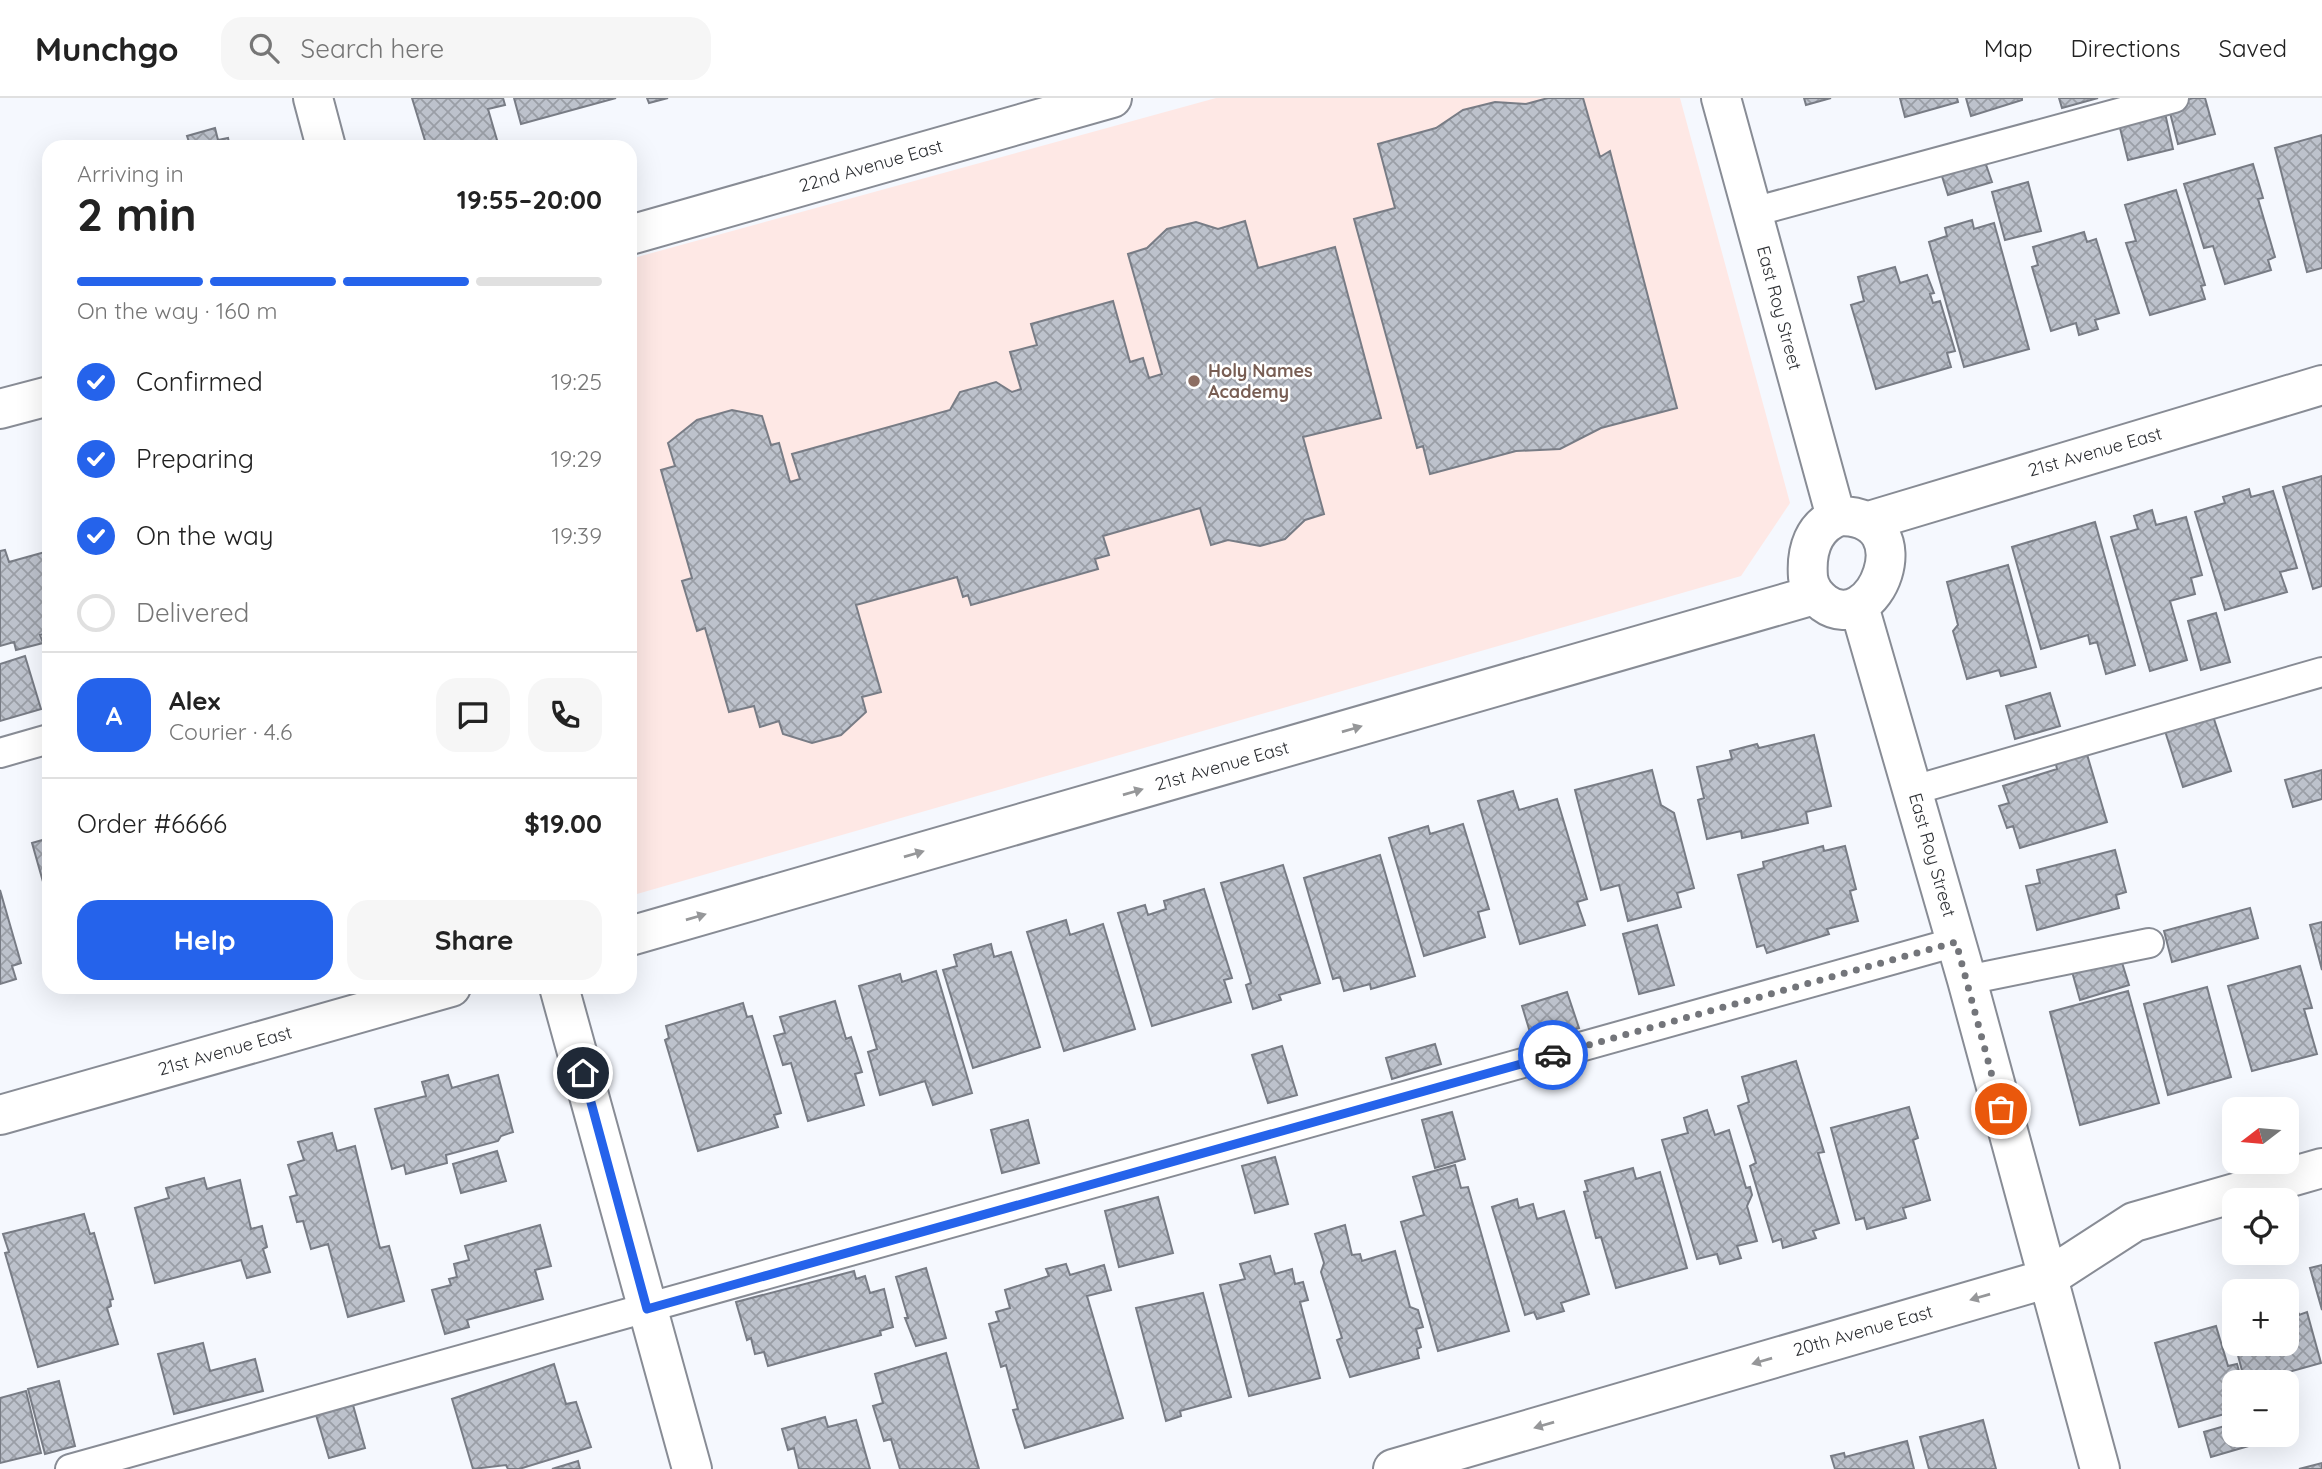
<!DOCTYPE html>
<html lang="en">
<head>
<meta charset="utf-8">
<style>
  :root { --surface:#fff; --page:#f6f6f6; --text:#222; --muted:#767676; --line:#e0e0e0; --accent:#2563eb }
  body { margin:0; font-family:Quicksand,sans-serif; background:var(--page); color:var(--text); height:100vh; display:flex; flex-direction:column; font-size:26px; white-space:nowrap }
  * { box-sizing:border-box; margin:0 }
  p { font-size:23px; color:var(--muted) }
  .icon { flex:none; width:38px; height:38px; fill:none; stroke:currentColor; stroke-width:2; stroke-linecap:round; stroke-linejoin:round }
  .map { position:relative; flex:1; overflow:hidden }
  .details { position:absolute; left:42px; top:42px; width:595px; height:854px; display:flex; flex-direction:column; background:var(--surface); border-radius:21px; box-shadow:0 7px 28px #0002 }
  .details>* { flex:none }
  .needle { width:46px; rotate:254deg }
  .controls { position:absolute; left:2222px; top:999px; display:grid; gap:14px }
  .controls a { display:grid; place-items:center; width:77px; height:77px; border-radius:14px; background:var(--surface); box-shadow:0 7px 28px #0002; font-size:35px }
  .pin { position:absolute; display:grid; place-items:center; width:60px; height:60px; color:#fff; margin:-30px; border:4px solid #fff; border-radius:50%; box-shadow:0 2px 7px #0007 }
  .courier { position:absolute; display:grid; place-items:center; width:70px; height:70px; margin:-35px; border:5px solid #2563eb; border-radius:50%; background:#fff; color:#222; box-shadow:0 2px 9px #0007 }
  .head em { font-style:normal; font-weight:700 }
  .head div { display:flex; flex-direction:column-reverse }
  .head { display:flex; align-items:center; justify-content:space-between; height:119px; padding:0 35px }
  h1 { font-size:46px; font-weight:700; line-height:52px }
  .bar { display:grid; grid-template-columns:repeat(4,1fr); gap:10px 7px; align-content:center; height:84px; padding:0 35px }
  .bar i { height:9px; border-radius:5px; background:var(--line) }
  .bar .active { background:var(--accent) }
  .bar p { grid-column:span 4 }
  .line { display:flex; align-items:center; gap:18px; padding:0 35px; border-top:2px solid var(--line) }
  .line div { flex:1 }
  .round { display:grid; place-items:center; flex:none; width:74px; height:74px; border-radius:21px; background:var(--page) }
  ol { padding:0 35px; list-style:none }
  li { display:flex; align-items:center; gap:21px; height:77px }
  li p { margin-inline-start:auto }
  li .icon { padding:7px; border-radius:50%; background:var(--accent); color:#fff; stroke-width:4 }
  li:last-child { color:var(--muted) }
  li i { width:38px; height:38px; border:4px solid var(--line); border-radius:50% }
  .action { display:flex; gap:14px; margin-top:auto; padding:14px 35px }
  .action a { flex:1; height:80px; border-radius:21px; background:var(--accent); color:#fff; font-size:28px; font-weight:700; line-height:80px; text-align:center }
  .action a+a { background:var(--page); color:var(--text) }
  header { display:flex; align-items:center; gap:42px; box-sizing:border-box; height:98px; padding:0 35px; background:var(--surface); border-bottom:2px solid var(--line) }
  header strong { font-size:33px }
  nav { display:flex; gap:38px; margin-inline-start:auto; font-size:24px }
  .search { width:490px; height:63px; background:var(--page); display:flex; align-items:center; gap:18px; box-sizing:border-box; padding:0 24px; border-radius:21px; color:var(--muted); font-size:26px }
  .map>svg:first-child { display:block }
</style>
</head>
<body>
<header>
<strong>Munchgo</strong>
<div class="search"><svg class="icon" aria-label="search" viewBox="0 0 24 24"><circle cx="10" cy="10" r="6"/><path d="M15 15l6 6"/></svg>Search here</div>
<nav><a>Map</a><a>Directions</a><a>Saved</a></nav>
</header>
<div class="map">
<svg width="2322" height="1371" viewBox="0 0 2322 1371">
  <defs>
    <pattern id="building-cross-hatch" width="8" height="8" patternUnits="userSpaceOnUse" patternTransform="scale(1.75)"><rect width="8" height="8" fill="#bdc2cc"/><path d="M0 0l8 8M0 8l8-8" fill="none" stroke="#9a9ea6"/></pattern>
  </defs>
  <rect width="100%" height="100%" fill="#f5f8fe"/>
  <path fill="#fee8e5" d="M 1216,0 L 1680,0 L 1790,405 L 1741,478 L 630,798 L 630,161 Z"/>
  <path fill="url(#building-cross-hatch)" stroke="#787c85" stroke-width="2" d="M 412,0 L 503,0 L 505,7 L 488,11 L 499,49 L 427,49 Z
    M 514,0 L 616,0 L 521,26 Z
    M 647,0 L 668,0 L 649,5 Z
    M 1548,0 L 1583,0 L 1600,59 L 1610,53 L 1677,310 L 1601,330 L 1560,351 L 1516,353 L 1430,376 L 1423,348 L 1417,350 L 1354,121 L 1395,110 L 1378,46 L 1436,30 L 1463,12 L 1495,4 L 1526,6 Z
    M 1804,0 L 1831,0 L 1806,7 Z
    M 1900,0 L 1957,0 L 1958,4 L 1905,19 Z
    M 1966,0 L 2022,0 L 2022,2 L 1971,18 Z
    M 2059,0 L 2098,0 L 2062,10 Z
    M 2193,0 L 2205,0 L 2215,36 L 2178,46 L 2168,7 Z
    M 2163,6 L 2173,51 L 2128,62 L 2117,18 Z
    M 215,30 L 218,42 L 228,40 L 230,49 L 169,49 L 189,44 L 187,38 Z
    M 2322,37 L 2322,170 L 2307,174 L 2275,50 Z
    M 1982,55 L 1992,84 L 1948,97 L 1939,69 Z
    M 2253,66 L 2263,100 L 2258,101 L 2275,159 L 2268,162 L 2271,172 L 2225,186 L 2213,148 L 2204,150 L 2184,86 Z
    M 2028,84 L 2041,133 L 2005,142 L 1992,94 Z
    M 2176,92 L 2205,187 L 2201,188 L 2205,201 L 2150,217 L 2126,145 L 2136,143 L 2125,107 Z
    M 1972,122 L 1974,131 L 1994,125 L 2029,251 L 1964,269 L 1929,144 L 1947,138 L 1945,130 Z
    M 1245,123 L 1258,170 L 1335,149 L 1381,320 L 1303,339 L 1324,416 L 1305,422 L 1285,441 L 1260,448 L 1228,442 L 1211,447 L 1200,410 L 1103,438 L 1109,457 L 1095,461 L 1098,471 L 971,507 L 968,497 L 963,499 L 957,479 L 856,507 L 881,594 L 862,599 L 866,614 L 841,637 L 812,645 L 783,636 L 779,623 L 760,629 L 754,608 L 729,614 L 705,530 L 697,533 L 682,483 L 692,480 L 661,372 L 675,368 L 668,345 L 697,322 L 732,312 L 762,318 L 771,347 L 779,345 L 790,384 L 800,381 L 792,356 L 950,312 L 960,294 L 996,284 L 1012,294 L 1021,291 L 1010,254 L 1037,247 L 1031,226 L 1113,203 L 1130,264 L 1143,260 L 1149,280 L 1162,276 L 1128,156 L 1147,150 L 1167,131 L 1196,124 L 1218,131 Z
    M 2084,134 L 2087,144 L 2096,141 L 2119,215 L 2095,222 L 2098,231 L 2079,237 L 2076,225 L 2051,233 L 2032,169 L 2038,167 L 2033,149 Z
    M 1895,169 L 1900,185 L 1927,177 L 1934,195 L 1930,196 L 1933,205 L 1940,203 L 1955,253 L 1947,255 L 1951,269 L 1876,291 L 1851,207 L 1864,203 L 1858,179 Z
    M 2322,378 L 2322,488 L 2313,491 L 2283,389 Z
    M 2249,391 L 2251,399 L 2273,393 L 2297,470 L 2280,474 L 2287,494 L 2225,512 L 2195,414 L 2225,405 L 2223,399 Z
    M 2152,412 L 2156,427 L 2186,419 L 2202,477 L 2191,480 L 2195,496 L 2170,503 L 2187,562 L 2150,573 L 2111,439 L 2138,431 L 2134,418 Z
    M 2095,424 L 2135,567 L 2106,576 L 2097,544 L 2090,546 L 2088,537 L 2041,551 L 2012,449 Z
    M 5,452 L 9,464 L 45,454 L 49,471 L 49,535 L 40,537 L 43,545 L 16,552 L 14,544 L 0,548 L 0,453 Z
    M 2008,467 L 2036,569 L 2001,578 L 1999,572 L 1967,581 L 1953,533 L 1958,527 L 1947,484 Z
    M 2216,515 L 2230,564 L 2201,572 L 2188,523 Z
    M 25,558 L 41,611 L 0,623 L 0,566 Z
    M 2050,595 L 2060,628 L 2015,641 L 2006,608 Z
    M 2213,618 L 2231,673 L 2183,689 L 2165,633 Z
    M 1814,637 L 1831,708 L 1806,714 L 1808,725 L 1742,740 L 1741,733 L 1707,741 L 1698,702 L 1704,700 L 1697,669 L 1732,661 L 1730,653 L 1757,646 L 1759,650 Z
    M 2086,653 L 2107,724 L 2020,750 L 2013,728 L 2007,730 L 1999,708 L 2009,705 L 2003,688 L 2057,671 L 2055,662 Z
    M 1652,672 L 1661,707 L 1674,715 L 1694,790 L 1677,795 L 1681,809 L 1628,823 L 1619,787 L 1601,792 L 1575,692 Z
    M 2322,672 L 2322,701 L 2293,709 L 2285,682 Z
    M 1513,693 L 1519,712 L 1557,701 L 1587,801 L 1577,804 L 1585,827 L 1520,846 L 1478,703 Z
    M 1463,726 L 1489,811 L 1478,814 L 1485,839 L 1424,858 L 1389,740 L 1428,728 L 1430,736 Z
    M 49,740 L 49,805 L 32,745 Z
    M 1823,748 L 1824,753 L 1845,748 L 1856,791 L 1850,793 L 1858,823 L 1827,831 L 1829,836 L 1767,855 L 1764,847 L 1757,849 L 1738,777 L 1764,770 L 1763,764 Z
    M 2115,752 L 2126,794 L 2116,797 L 2119,810 L 2037,832 L 2026,788 L 2040,785 L 2037,772 Z
    M 1380,757 L 1415,878 L 1371,891 L 1370,886 L 1344,893 L 1340,879 L 1333,881 L 1304,780 Z
    M 1283,767 L 1320,885 L 1279,897 L 1281,902 L 1253,911 L 1246,887 L 1251,885 L 1221,785 Z
    M 1204,791 L 1232,880 L 1224,882 L 1231,904 L 1152,928 L 1118,815 L 1145,807 L 1148,817 L 1166,811 L 1164,803 Z
    M 0,792 L 21,865 L 12,868 L 16,881 L 0,886 Z
    M 2250,810 L 2258,840 L 2172,864 L 2164,833 Z
    M 1066,822 L 1070,837 L 1103,826 L 1135,931 L 1064,953 L 1027,834 Z
    M 2322,824 L 2322,872 L 2310,827 Z
    M 1657,827 L 1674,887 L 1639,896 L 1623,836 Z
    M 991,846 L 994,859 L 1011,854 L 1040,949 L 973,970 L 943,872 L 957,868 L 954,857 Z
    M 2119,855 L 2129,887 L 2080,902 L 2071,870 Z
    M 2300,868 L 2312,910 L 2304,911 L 2317,956 L 2252,973 L 2228,888 Z
    M 936,873 L 972,995 L 933,1007 L 925,983 L 880,997 L 868,954 L 877,951 L 859,888 L 900,876 L 902,884 Z
    M 2207,889 L 2231,979 L 2168,997 L 2144,906 Z
    M 2128,893 L 2159,1005 L 2080,1027 L 2050,914 Z
    M 1567,894 L 1579,930 L 1533,944 L 1522,908 Z
    M 835,903 L 846,941 L 851,939 L 862,974 L 855,976 L 864,1007 L 808,1023 L 791,965 L 783,967 L 774,938 L 785,935 L 780,919 Z
    M 743,905 L 747,919 L 752,918 L 781,1015 L 774,1017 L 778,1029 L 698,1053 L 665,942 L 669,940 L 666,928 Z
    M 1435,946 L 1441,966 L 1392,981 L 1386,960 Z
    M 1282,948 L 1297,997 L 1268,1005 L 1252,957 Z
    M 1796,963 L 1824,1054 L 1818,1055 L 1839,1125 L 1813,1133 L 1816,1140 L 1783,1150 L 1781,1141 L 1773,1144 L 1750,1068 L 1756,1065 L 1738,1008 L 1749,1004 L 1742,979 Z
    M 448,977 L 452,990 L 498,977 L 513,1034 L 501,1038 L 498,1043 L 446,1057 L 447,1065 L 406,1076 L 404,1067 L 392,1071 L 375,1011 L 426,998 L 422,984 Z
    M 1909,1009 L 1918,1040 L 1913,1042 L 1930,1102 L 1903,1110 L 1906,1120 L 1867,1131 L 1864,1120 L 1856,1122 L 1831,1030 Z
    M 1707,1012 L 1715,1037 L 1729,1032 L 1746,1090 L 1750,1089 L 1752,1097 L 1747,1108 L 1757,1143 L 1737,1148 L 1741,1160 L 1720,1166 L 1717,1156 L 1697,1161 L 1662,1042 L 1688,1035 L 1684,1020 Z
    M 1452,1014 L 1465,1061 L 1435,1070 L 1422,1022 Z
    M 1028,1022 L 1039,1065 L 1002,1075 L 991,1032 Z
    M 332,1035 L 337,1053 L 355,1048 L 380,1150 L 389,1148 L 404,1203 L 348,1219 L 328,1146 L 311,1151 L 303,1123 L 297,1124 L 290,1099 L 297,1097 L 288,1067 L 304,1062 L 298,1044 Z
    M 497,1053 L 506,1083 L 461,1095 L 453,1066 Z
    M 1275,1059 L 1288,1106 L 1255,1115 L 1242,1068 Z
    M 1455,1067 L 1461,1090 L 1468,1089 L 1509,1233 L 1438,1253 L 1401,1124 L 1424,1117 L 1413,1079 Z
    M 1633,1070 L 1636,1081 L 1660,1074 L 1687,1170 L 1616,1190 L 1601,1139 L 1596,1140 L 1584,1094 L 1588,1093 L 1585,1083 Z
    M 204,1080 L 207,1091 L 240,1082 L 251,1131 L 262,1128 L 267,1149 L 263,1151 L 270,1174 L 247,1180 L 241,1162 L 155,1185 L 135,1110 L 169,1100 L 166,1090 Z
    M 1158,1099 L 1173,1155 L 1119,1169 L 1105,1113 Z
    M 1517,1101 L 1519,1110 L 1533,1106 L 1537,1121 L 1564,1113 L 1589,1196 L 1561,1205 L 1564,1213 L 1537,1221 L 1534,1214 L 1525,1217 L 1492,1109 Z
    M 84,1116 L 90,1136 L 94,1135 L 113,1201 L 110,1202 L 111,1208 L 107,1210 L 118,1246 L 38,1269 L 5,1155 L 9,1154 L 3,1136 Z
    M 540,1127 L 551,1168 L 535,1172 L 543,1201 L 467,1222 L 469,1229 L 445,1236 L 432,1192 L 451,1187 L 449,1181 L 457,1179 L 454,1166 L 469,1162 L 465,1148 Z
    M 1345,1127 L 1352,1157 L 1360,1156 L 1362,1163 L 1395,1153 L 1410,1209 L 1418,1212 L 1423,1229 L 1416,1231 L 1421,1249 L 1417,1251 L 1419,1260 L 1350,1279 L 1337,1242 L 1342,1240 L 1321,1174 L 1324,1165 L 1315,1136 Z
    M 1270,1158 L 1275,1176 L 1292,1171 L 1295,1186 L 1303,1184 L 1308,1202 L 1300,1204 L 1320,1280 L 1249,1298 L 1220,1187 L 1245,1181 L 1240,1166 Z
    M 1066,1166 L 1070,1177 L 1104,1167 L 1111,1192 L 1087,1198 L 1123,1320 L 1025,1350 L 1013,1312 L 1018,1311 L 1006,1267 L 1001,1269 L 989,1226 L 999,1223 L 996,1214 L 1010,1210 L 1005,1192 L 1049,1178 L 1046,1171 Z
    M 2322,1167 L 2322,1212 L 2310,1170 Z
    M 926,1170 L 946,1240 L 916,1248 L 905,1220 L 908,1220 L 896,1179 Z
    M 854,1173 L 856,1181 L 865,1178 L 870,1195 L 884,1191 L 893,1229 L 880,1233 L 881,1237 L 768,1268 L 764,1254 L 755,1256 L 751,1240 L 747,1242 L 736,1204 Z
    M 1203,1195 L 1231,1299 L 1180,1313 L 1181,1318 L 1166,1323 L 1136,1210 Z
    M 2296,1207 L 2299,1217 L 2307,1214 L 2321,1265 L 2278,1277 L 2279,1282 L 2271,1284 L 2245,1284 L 2235,1246 L 2287,1246 L 2287,1210 Z
    M 2216,1228 L 2228,1268 L 2237,1266 L 2241,1280 L 2232,1283 L 2235,1313 L 2179,1329 L 2155,1245 Z
    M 203,1245 L 210,1273 L 255,1261 L 263,1293 L 174,1316 L 158,1256 Z
    M 946,1255 L 979,1371 L 900,1371 L 891,1341 L 884,1343 L 873,1308 L 883,1305 L 875,1276 Z
    M 554,1266 L 566,1306 L 576,1304 L 591,1349 L 519,1371 L 508,1371 L 506,1367 L 473,1371 L 452,1301 Z
    M 59,1283 L 75,1348 L 45,1356 L 28,1291 Z
    M 26,1293 L 41,1355 L 0,1365 L 0,1300 Z
    M 353,1307 L 365,1350 L 329,1360 L 316,1317 Z
    M 825,1319 L 828,1329 L 856,1322 L 870,1371 L 799,1371 L 794,1350 L 788,1352 L 782,1331 Z
    M 1983,1322 L 1996,1371 L 1929,1371 L 1920,1339 Z
    M 2235,1325 L 2235,1337 L 2249,1337 L 2252,1347 L 2211,1359 L 2204,1334 Z
    M 1907,1343 L 1914,1371 L 1835,1371 L 1831,1358 L 1844,1355 L 1845,1359 Z
    M 578,1363 L 580,1371 L 552,1371 Z
    M 2322,1365 L 2322,1371 L 2299,1371 Z"/>
  <g fill="none" stroke-linecap="round" stroke-linejoin="round">
    <g stroke="#888c95" stroke-width="32">
      <path id="service" d="M 1753,114 L 2174,0
        M 0,655 L 49,641
        M 1914,692 L 2322,574
        M 1967,882 L 2149,845
        M 70,1371 L 1956,844"/>
    </g>
    <g stroke="#888c95" stroke-width="42">
      <path id="minor" d="M 1721,0 L 1836,419
        M 630,137 L 1112,0
        M 0,311 L 49,298
        M 1840,418 C 1925,418 1874,542 1824,505 C 1815,498 1809,490 1808,479 C 1806,453 1813,427 1840,418 Z
        M 1869,423 L 2322,287
        M 1859,508 L 1967,882 L 2100,1371
        M 630,838 L 1814,497
        M 0,1017 L 451,889
        M 1393,1371 L 2046,1181 L 2134,1124 L 2322,1070"/>
    </g>
    <g stroke="#888c95" stroke-width="42">
      <path id="tertiary" d="M 313,0 L 326,49
        M 559,889 L 692,1371"/>
    </g>
    <use href="#service" stroke="#fff" stroke-width="28"/>
    <use href="#minor" stroke="#fff" stroke-width="38"/>
    <use href="#tertiary" stroke="#fff" stroke-width="38"/>
  </g>
  <defs><path id="oneway-solid" d="M-6-.8H1V-3.2L6.5 0L1 3.2V.8H-6Z" transform="scale(1.75)"/></defs>
  <g fill="#969799">
    <use href="#oneway-solid" transform="translate(1352 631) rotate(-16)"/>
    <use href="#oneway-solid" transform="translate(1133 694) rotate(-16)"/>
    <use href="#oneway-solid" transform="translate(914 756) rotate(-16)"/>
    <use href="#oneway-solid" transform="translate(696 819) rotate(-16)"/>
    <use href="#oneway-solid" transform="translate(1980 1199) rotate(164)"/>
    <use href="#oneway-solid" transform="translate(1762 1263) rotate(164)"/>
    <use href="#oneway-solid" transform="translate(1544 1327) rotate(164)"/>
  </g>
  <g fill="none" stroke-linecap="round" stroke-linejoin="round">
    <path stroke="#73757a" stroke-width="7" stroke-dasharray="0 12.6" d="M 1553,957 L 1956,844 L 2001,1011"/>
    <path stroke="#2563eb" stroke-width="9" d="M 583,975 L 647,1211 L 1553,957"/>
  </g>
  <circle fill="#8d6e63" stroke="#fff" stroke-width="2.5" cx="1194" cy="283" r="7"/>
  <g text-anchor="middle" stroke-width="5" stroke-linejoin="round" paint-order="stroke">
    <g font-size="18" fill="#2d2f33" stroke="#fff">
      <text transform="translate(871 68) rotate(-16)" y="6">22nd Avenue East</text>
      <text transform="translate(1779 210) rotate(75)" y="6">East Roy Street</text>
      <text transform="translate(2095 354) rotate(-16)" y="6">21st Avenue East</text>
      <text transform="translate(1222 668) rotate(-16)" y="6">21st Avenue East</text>
      <text transform="translate(1932 757) rotate(74)" y="6">East Roy Street</text>
      <text transform="translate(225 953) rotate(-16)" y="6">21st Avenue East</text>
      <text transform="translate(1863 1233) rotate(-16)" y="6">20th Avenue East</text>
    </g>
    <g font-size="18" font-weight="bold" fill="#785e54" stroke="#fff" text-anchor="start">
      <text x="1208" y="279">Holy Names<tspan x="1208" dy="21">Academy</tspan></text>
    </g>
  </g>
</svg>
<div class="controls">
<a><svg class="needle" viewBox="-14 -14 28 28"><path d="M0-13l5 13h-10z" fill="#e53935"/><path d="M0 13l5-13h-10z" fill="#767676"/></svg></a>
<a><svg class="icon" aria-label="locate" viewBox="0 0 24 24"><circle cx="12" cy="12" r="6"/><path d="M12 2v4M12 18v4M2 12h4M18 12h4"/></svg></a>
<a>+</a>
<a>−</a>
</div>
<div class="pin" style="left:2001px;top:1011px;background:#ea580c"><svg class="icon" aria-label="bag" viewBox="0 0 24 24"><path d="M5 8h14l-1 12H6zM9 8a3 3 0 0 1 6 0"/></svg></div>
<div class="pin" style="left:583px;top:975px;background:#1f2937"><svg class="icon" aria-label="home" viewBox="0 0 24 24"><path d="M3 11l9-7 9 7M6 9v11h12V9"/></svg></div>
<div class="courier" style="left:1553px;top:957px"><svg class="icon" aria-label="car" viewBox="0 0 24 24"><path d="M5 17H2v-5l4-1 3-4h7l3 4 3 1v5h-3M9 17h6M6 11h13"/><circle cx="7" cy="17" r="2"/><circle cx="17" cy="17" r="2"/></svg></div>
<section class="details">
<div class="head"><div><h1>2 min</h1><p>Arriving in</p></div><em>19:55–20:00</em></div>
<div class="bar"><i class="active"></i><i class="active"></i><i class="active"></i><i></i><p>On the way · 160 m</p></div>
<ol>
<li><svg class="icon" aria-label="check" viewBox="0 0 24 24"><path d="M5 12l5 5 9-10"/></svg>Confirmed<p>19:25</p></li>
<li><svg class="icon" aria-label="check" viewBox="0 0 24 24"><path d="M5 12l5 5 9-10"/></svg>Preparing<p>19:29</p></li>
<li><svg class="icon" aria-label="check" viewBox="0 0 24 24"><path d="M5 12l5 5 9-10"/></svg>On the way<p>19:39</p></li>
<li><i></i>Delivered</li>
</ol>
<div class="line" style="height:126px"><b class="round" style="background:var(--accent);color:#fff">A</b><div><b>Alex</b><p>Courier · 4.6</p></div><a class="round"><svg class="icon" aria-label="chat" viewBox="0 0 24 24"><path d="M4 5h16v11H9l-5 4z"/></svg></a><a class="round"><svg class="icon" aria-label="phone" viewBox="0 0 24 24"><path d="M5 4h4l2 5-3 2q2 4 5 5l2-3 5 2v4C11 20 4 13 5 4z"/></svg></a></div>
<div class="line" style="height:91px"><div>Order #6666</div><b>$19.00</b></div>
<div class="action"><a>Help</a><a>Share</a></div>
</section>
</div>
</body>
</html>
